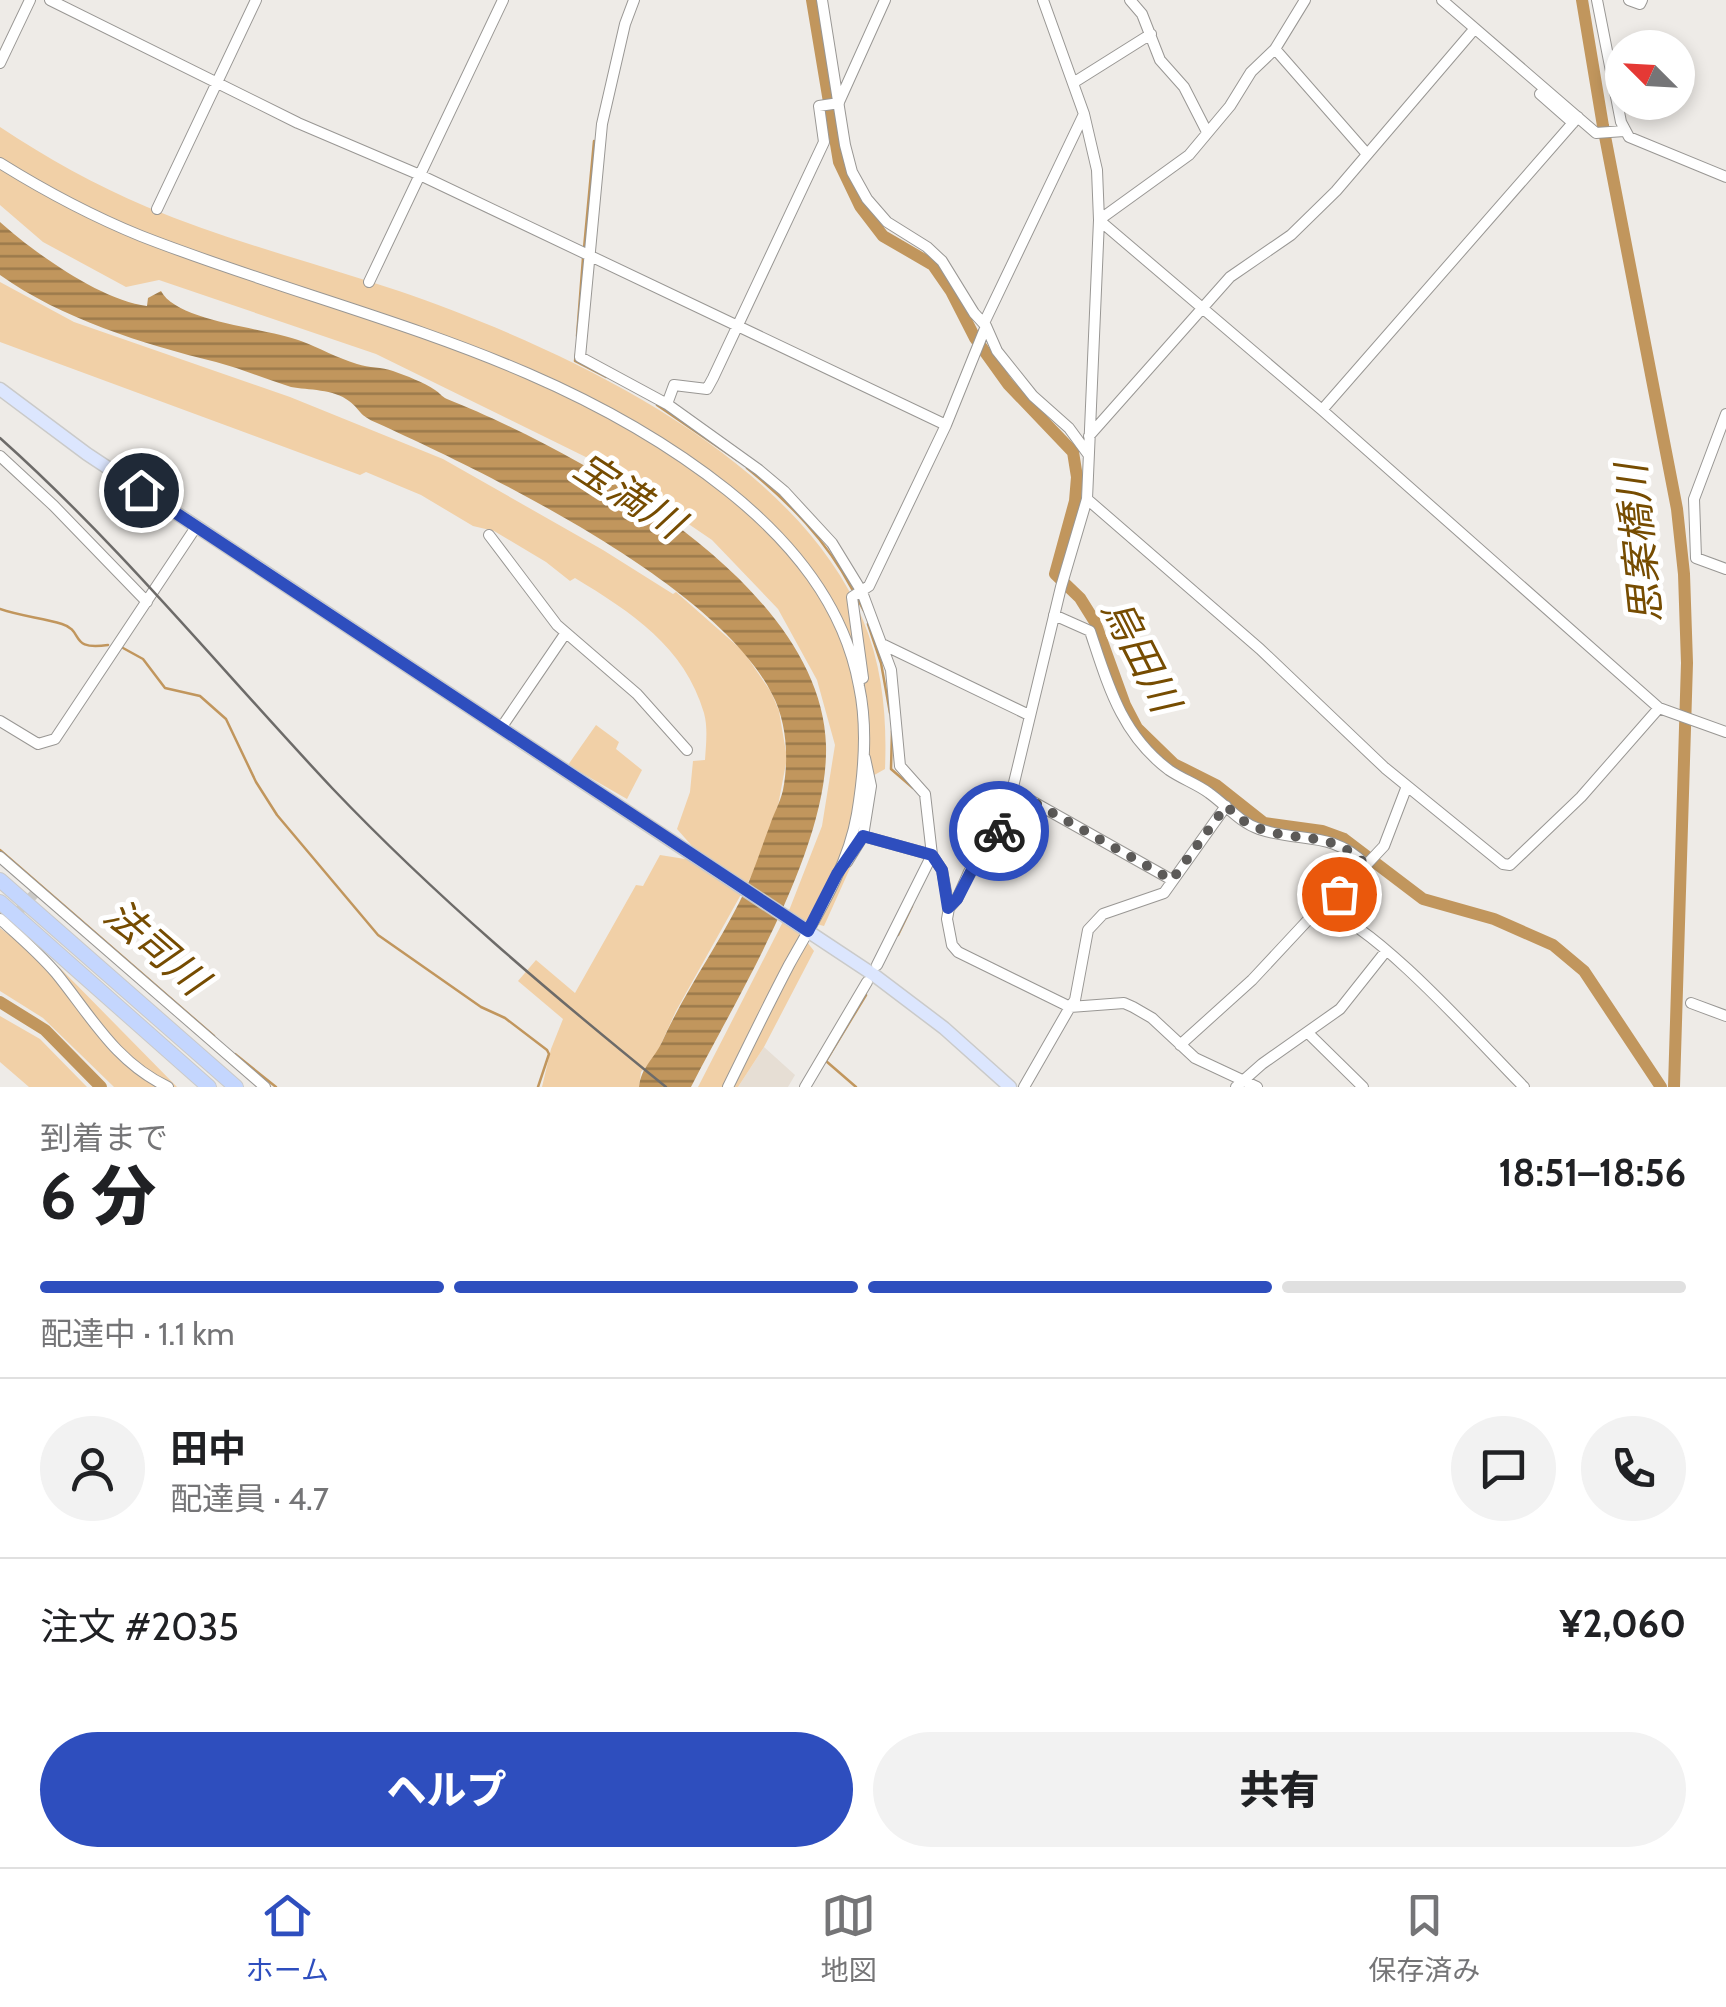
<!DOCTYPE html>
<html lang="ja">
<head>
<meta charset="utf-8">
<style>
  :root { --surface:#fff; --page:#f2f2f2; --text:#202124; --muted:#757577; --line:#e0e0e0; --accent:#2e4ebe }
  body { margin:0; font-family:Cabin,"Noto Sans JP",sans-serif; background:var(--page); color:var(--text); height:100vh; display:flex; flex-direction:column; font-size:38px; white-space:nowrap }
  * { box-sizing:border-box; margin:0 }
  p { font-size:32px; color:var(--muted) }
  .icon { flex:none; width:55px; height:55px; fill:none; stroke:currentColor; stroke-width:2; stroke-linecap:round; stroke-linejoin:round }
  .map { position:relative; height:1087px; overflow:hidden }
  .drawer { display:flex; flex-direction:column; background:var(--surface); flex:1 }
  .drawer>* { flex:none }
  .needle { width:65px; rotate:294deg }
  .buttons { position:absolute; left:1605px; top:30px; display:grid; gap:20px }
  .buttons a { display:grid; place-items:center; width:90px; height:90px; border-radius:50%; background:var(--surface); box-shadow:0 5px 15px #0003; font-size:50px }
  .pin { position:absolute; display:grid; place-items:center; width:85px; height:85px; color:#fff; margin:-42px; border:5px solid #fff; border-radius:50%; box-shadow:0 2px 10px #0007 }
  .courier { position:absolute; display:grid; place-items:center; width:100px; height:100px; margin:-50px; border:8px solid #2e4ebe; border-radius:50%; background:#fff; color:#222; box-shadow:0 2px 12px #0007 }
  .headline em { font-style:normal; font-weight:800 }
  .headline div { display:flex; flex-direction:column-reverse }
  .headline { display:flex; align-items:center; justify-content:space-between; height:170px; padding:0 40px }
  h1 { font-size:65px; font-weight:800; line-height:75px }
  .bar { display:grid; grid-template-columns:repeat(4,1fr); gap:15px 10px; align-content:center; height:120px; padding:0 40px }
  .bar i { height:12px; border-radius:8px; background:var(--line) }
  .bar .on { background:var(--accent) }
  .bar p { grid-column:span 4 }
  .line { display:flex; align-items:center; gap:25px; padding:0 40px; border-top:2px solid var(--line) }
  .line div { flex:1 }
  .round { display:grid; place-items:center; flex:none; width:105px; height:105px; border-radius:52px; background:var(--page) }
  .button { display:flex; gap:20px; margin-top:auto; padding:20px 40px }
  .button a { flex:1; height:115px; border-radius:60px; background:var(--accent); color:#fff; font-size:40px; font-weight:800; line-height:115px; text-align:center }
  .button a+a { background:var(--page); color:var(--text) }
  .tabs { display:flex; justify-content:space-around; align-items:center; height:140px; border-top:2px solid var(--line); background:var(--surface); font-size:28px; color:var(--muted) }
  .tabs a { display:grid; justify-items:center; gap:5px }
  .tabs .on { color:var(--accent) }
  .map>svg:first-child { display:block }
</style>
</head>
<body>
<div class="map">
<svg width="1726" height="1087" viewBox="0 0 1726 1087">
  <defs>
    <pattern id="water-rules" width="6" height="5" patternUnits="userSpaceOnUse" patternTransform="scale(2.5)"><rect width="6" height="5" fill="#c1965d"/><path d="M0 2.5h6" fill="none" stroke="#9b794b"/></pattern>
  </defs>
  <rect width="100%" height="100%" fill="#eeebe7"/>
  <path fill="#e6ded4" d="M 764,1047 L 795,1075 L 788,1087 L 738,1087 Z"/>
  <path fill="#f1d0a7" d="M 0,127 C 47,158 95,185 147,207 C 228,241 315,263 399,291 C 559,346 795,454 863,620 C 883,668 887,718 885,769 L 869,778 L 856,855 L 824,926 L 808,922 L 800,933 L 814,951 L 764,1047 L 738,1087 L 698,1087 L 790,908 L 822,826 L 835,745 L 817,680 L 778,609 L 712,540 L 602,465 L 376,354 L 159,280 L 126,287 L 43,242 L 0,205 Z
    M 0,282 L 74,322 L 290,397 L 443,459 L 603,550 L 673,594 L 676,592 L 743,651 L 771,692 L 779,711 L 787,758 L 777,811 L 753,873 L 676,1011 L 655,1057 L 641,1072 L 639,1087 L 542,1087 L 551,1049 L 563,1019 L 518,981 L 536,960 L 575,993 L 636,885 L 643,886 L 660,855 L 685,859 L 692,846 L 677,829 L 690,792 L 693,761 L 705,760 C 706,745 708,727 704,713 C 685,647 631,612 575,578 L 570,581 L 546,562 L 494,531 L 473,526 L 421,495 L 366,472 L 360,475 L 0,342 Z
    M 596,725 L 619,742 L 616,749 L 642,770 L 627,799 L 568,765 Z
    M 0,928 L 9,935 L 20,933 L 61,969 L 177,1087 L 114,1087 L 43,1018 L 0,991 Z
    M 0,1016 L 40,1039 L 87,1087 L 29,1087 L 0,1062 Z"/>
  <path fill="url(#water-rules)" d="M 0,222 C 33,252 102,301 147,306 L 148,298 L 161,291 C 177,322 268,328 301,341 C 320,348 337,358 357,364 C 369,368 382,367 393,371 C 407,376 423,382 435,390 C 440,393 441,396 447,399 C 577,451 821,583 826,745 C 829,849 738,995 691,1087 L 639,1087 C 641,1067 654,1059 662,1042 C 684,993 715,950 739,903 C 752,878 760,851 770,825 C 774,813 780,803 783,790 C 789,759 787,722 772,694 C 717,584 487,473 377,423 C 358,415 362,411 349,401 C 334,389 308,390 291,387 C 266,379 242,369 216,362 C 143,344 62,319 0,275 Z"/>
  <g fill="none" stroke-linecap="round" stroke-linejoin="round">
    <path stroke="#c1965d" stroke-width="2.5" d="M 584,248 L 594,141
      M 577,336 L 583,258
      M 576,354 L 575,361 L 606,377
      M 657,405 L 737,460
      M 747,468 C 790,503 826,540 852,589
      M 856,596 L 864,611
      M 0,609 C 20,616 42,618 62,624 C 85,631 68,651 108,645
      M 868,624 L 881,663 L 890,713
      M 123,648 L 143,659 L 165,688 L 200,696 L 226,719 L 256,782 L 277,815 L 378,935 L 481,1007 L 505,1018 L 547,1050 L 549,1054 L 538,1087
      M 892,731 L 891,769 L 913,788
      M 0,850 L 214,1036
      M 898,935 L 912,906
      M 235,1054 L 276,1087
      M 856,1087 L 826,1061 L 866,995"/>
    <path stroke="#c1965d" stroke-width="12" d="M 812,0 L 839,162 L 860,206 L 883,236 L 933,265 L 951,291 L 975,338 L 1008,384 L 1073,452 L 1077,477 L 1075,501 L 1055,574 L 1080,598 L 1095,622 L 1125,705 L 1137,728 L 1174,764 L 1216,785 L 1264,823 L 1322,831 L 1344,839 L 1423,899 L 1494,919 L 1553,945 L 1584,971 L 1661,1087
      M 1582,0 L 1603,126 L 1677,509 L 1684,574 L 1687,663 L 1674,1087
      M 0,1002 L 45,1030 L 101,1087"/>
    <path stroke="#cccac6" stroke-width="10" stroke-dasharray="10 5" stroke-linecap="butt" d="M 10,921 L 35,893"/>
    <g stroke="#999794" stroke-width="12">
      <path id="minor" d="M 50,0 L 298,123 L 420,175 L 946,425
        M 634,0 L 625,24 L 602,124 L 580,357 L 667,404 L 759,470 L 784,491 L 832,543 L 862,592 L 891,670 L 900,766 L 925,794 L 932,855 L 877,965
        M 822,0 L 845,145 L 852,172 L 867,199 L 887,222 L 927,247 L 942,261 L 974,313 L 986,326 L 997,351 L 1033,396 L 1069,428 L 1088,454
        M 1130,0 L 1142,14 L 1160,60 L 1184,87 L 1207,132
        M 1305,0 L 1275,49 L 1251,72 L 1230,106 L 1189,155 L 1099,220 L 1322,410 L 1659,708 L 1726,732
        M 1442,0 L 1596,133 L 1624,131
        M 1597,0 L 1621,122 L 1629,137 L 1726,177
        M 1629,0 L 1640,4 L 1642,0
        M 1275,49 L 1367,154
        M 0,63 L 30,0
        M 1073,83 L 1151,34
        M 1540,94 L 1573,123
        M 839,102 L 885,0
        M 0,163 C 45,191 92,216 141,236 C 343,315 552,351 727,490 C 791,541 844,604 859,686 C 868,728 864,772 857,814 C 848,868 815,918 789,965 C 768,1005 748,1046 728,1087
        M 157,209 L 256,0
        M 369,282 L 503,0
        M 984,323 L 1084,114
        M 667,404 L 674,385 L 707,389 L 713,378 L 824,142 L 819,106 L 839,103
        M 1322,410 L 1578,117
        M 1726,414 L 1694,499 L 1696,558 L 1726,569
        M 1089,436 L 1230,277 L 1291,235 L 1336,191 L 1471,33
        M 0,456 L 54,506 L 147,602
        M 1087,499 L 1260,649 L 1385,768 L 1503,864 L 1510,865 L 1581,797 L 1659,708
        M 489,535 L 557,625 L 637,694 L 687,750
        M 1054,615 L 1090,631 C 1108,685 1121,734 1169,770 C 1182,779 1197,784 1209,793 C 1226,805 1239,822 1259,829 C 1301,843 1331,830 1366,865
        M 884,645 L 1029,715
        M 863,678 L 852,597 L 869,586 L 946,425 L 986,326
        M 0,721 L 38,744 L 55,739 L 196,527
        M 501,728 L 565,634
        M 1012,790 L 1172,880
        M 1226,806 L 1164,893 L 1103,914 L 1088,930 L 1075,1000 L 1070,1007 L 1124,1003 L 1133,1007 L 1152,1018 L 1195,1058 L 1257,1087
        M 863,836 L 871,786 L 865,758
        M 0,857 L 265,1087
        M 847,862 L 863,836 L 932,855 L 942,870 L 949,908
        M 1327,912 C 1374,923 1485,1048 1524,1087
        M 0,919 C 19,936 39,953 56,973 C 91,1016 115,1062 168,1087
        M 1691,1003 L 1726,1016
        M 1308,1033 L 1363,1087
        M 1180,1045 L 1252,980 L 1307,921 L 1327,912 L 1339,894 L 1384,846 L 1407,786
        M 805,1087 L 867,982
        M 1024,1087 L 1070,1007 L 958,952 L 952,945 L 947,919 L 949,908 L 957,899 L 969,872 L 1006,816 L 1061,587 L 1087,499 L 1099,220 L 1097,170 L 1084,114 L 1043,0
        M 1236,1087 L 1262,1064 L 1340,1009 L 1386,951"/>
    </g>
    <g stroke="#cacac9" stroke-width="15">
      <path id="major" d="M 0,389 L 87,454 L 874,975 L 944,1028 L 1010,1087"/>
    </g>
    <g stroke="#cacac9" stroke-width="16">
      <path id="highway" d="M 0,880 L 236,1087
        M 0,902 L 209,1087"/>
    </g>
    <use href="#minor" stroke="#fff" stroke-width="10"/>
    <use href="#major" stroke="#dce6fe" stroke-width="12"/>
    <use href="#highway" stroke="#c4d6fe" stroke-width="14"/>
    <path stroke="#6d6b69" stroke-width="2.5" d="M 0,438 C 121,546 222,671 333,789 C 436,897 550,993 666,1087"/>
  </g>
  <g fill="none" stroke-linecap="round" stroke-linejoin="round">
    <path stroke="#5c5a58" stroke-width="10" stroke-dasharray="0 18" d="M 999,831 L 1006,816 L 1012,790 L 1172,880 L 1226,806 C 1236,815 1245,824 1258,828 C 1300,844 1331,829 1366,865 L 1339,894"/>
    <path stroke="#2e4ebe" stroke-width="12" d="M 141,490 L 808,931 L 837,874 L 863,836 L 932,855 L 942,870 L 948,908 L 957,899 L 977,860 L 999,831"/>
  </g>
  <g text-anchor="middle" stroke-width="10" stroke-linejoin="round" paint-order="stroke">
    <g font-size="40" font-style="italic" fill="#764c01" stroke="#fff">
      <text transform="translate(629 495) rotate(33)" y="14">宝満川</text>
      <text transform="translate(1639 544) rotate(-96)" y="14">思案橋川</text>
      <text transform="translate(1141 655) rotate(63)" y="14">烏田川</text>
      <text transform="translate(156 947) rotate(41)" y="14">法司川</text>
    </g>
  </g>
</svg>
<div class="buttons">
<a><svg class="needle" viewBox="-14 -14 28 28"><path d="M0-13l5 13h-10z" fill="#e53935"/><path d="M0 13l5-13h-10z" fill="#757577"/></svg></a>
</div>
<div class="pin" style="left:1339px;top:894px;background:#ea580c"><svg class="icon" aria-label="bag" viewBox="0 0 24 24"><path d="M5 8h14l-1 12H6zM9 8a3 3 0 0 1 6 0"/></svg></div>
<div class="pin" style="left:141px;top:490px;background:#1f2937"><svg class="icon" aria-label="home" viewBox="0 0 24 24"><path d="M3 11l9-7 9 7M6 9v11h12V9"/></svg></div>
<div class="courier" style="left:999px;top:831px"><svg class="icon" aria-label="bike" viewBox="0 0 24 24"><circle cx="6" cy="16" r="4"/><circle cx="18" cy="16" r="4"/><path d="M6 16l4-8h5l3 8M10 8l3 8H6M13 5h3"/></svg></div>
</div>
<section class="drawer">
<div class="headline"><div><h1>6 分</h1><p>到着まで</p></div><em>18:51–18:56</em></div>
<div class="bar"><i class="on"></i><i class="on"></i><i class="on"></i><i></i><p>配達中 · 1.1 km</p></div>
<div class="line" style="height:180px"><a class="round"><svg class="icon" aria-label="person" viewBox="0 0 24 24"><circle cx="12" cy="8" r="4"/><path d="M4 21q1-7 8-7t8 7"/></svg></a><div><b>田中</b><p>配達員 · 4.7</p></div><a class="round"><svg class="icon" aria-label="chat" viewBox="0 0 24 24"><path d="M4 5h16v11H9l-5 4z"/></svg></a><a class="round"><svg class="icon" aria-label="phone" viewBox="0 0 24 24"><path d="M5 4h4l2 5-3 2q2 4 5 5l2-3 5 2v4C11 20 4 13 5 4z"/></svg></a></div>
<div class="line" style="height:130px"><div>注文 #2035</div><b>¥2,060</b></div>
<div class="button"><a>ヘルプ</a><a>共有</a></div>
</section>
<nav class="tabs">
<a class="on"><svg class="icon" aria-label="home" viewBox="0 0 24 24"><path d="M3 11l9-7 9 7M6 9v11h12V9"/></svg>ホーム</a>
<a><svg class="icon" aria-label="map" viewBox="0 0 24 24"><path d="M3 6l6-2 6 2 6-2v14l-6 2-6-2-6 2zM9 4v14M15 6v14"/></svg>地図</a>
<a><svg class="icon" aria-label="saved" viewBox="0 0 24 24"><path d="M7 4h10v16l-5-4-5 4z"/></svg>保存済み</a>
</nav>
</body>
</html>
